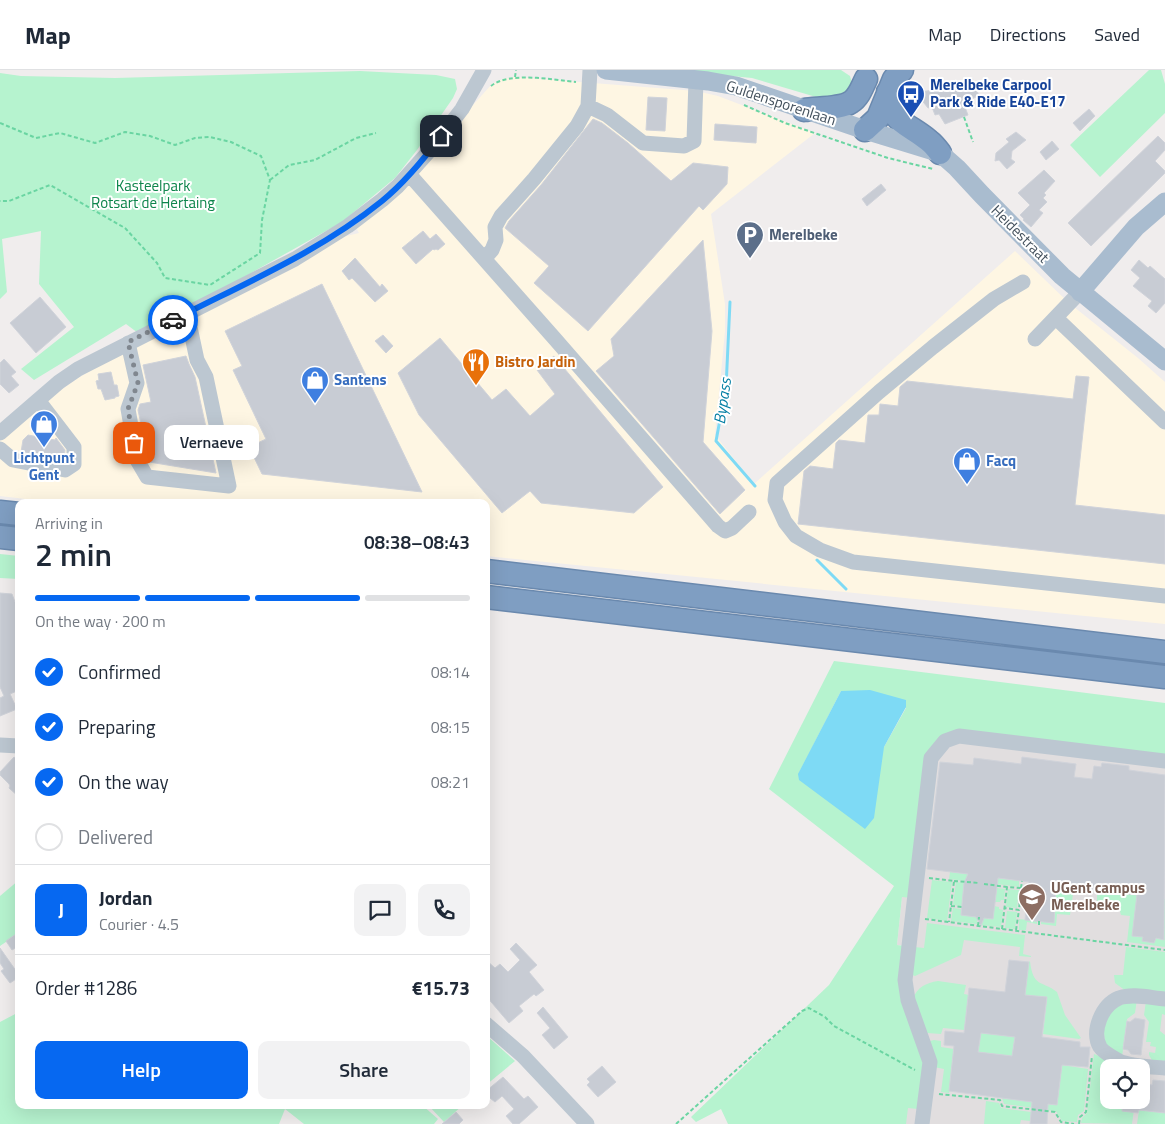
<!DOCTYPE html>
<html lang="en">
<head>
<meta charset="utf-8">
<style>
  :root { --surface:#fff; --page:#f2f2f3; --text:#1f2937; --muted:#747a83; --line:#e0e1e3; --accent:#0668f1 }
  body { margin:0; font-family:"Titillium Web",sans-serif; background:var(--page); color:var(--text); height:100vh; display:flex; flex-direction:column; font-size:19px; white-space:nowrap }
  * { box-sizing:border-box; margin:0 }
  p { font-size:16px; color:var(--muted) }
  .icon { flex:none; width:28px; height:28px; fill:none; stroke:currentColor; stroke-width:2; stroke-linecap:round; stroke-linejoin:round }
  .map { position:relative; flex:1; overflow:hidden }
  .sheet { position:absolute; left:15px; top:429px; width:475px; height:610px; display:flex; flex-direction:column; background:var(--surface); border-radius:10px; box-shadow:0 5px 20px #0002 }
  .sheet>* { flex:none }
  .controls { position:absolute; left:1100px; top:989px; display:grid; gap:10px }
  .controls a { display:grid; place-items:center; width:50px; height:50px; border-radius:10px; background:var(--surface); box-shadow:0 5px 20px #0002; font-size:25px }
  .pin { position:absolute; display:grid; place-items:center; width:42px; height:42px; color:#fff; margin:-21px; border-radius:10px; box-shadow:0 2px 8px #0006 }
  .courier { position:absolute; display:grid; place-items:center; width:50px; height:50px; margin:-25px; border:4px solid #0668f1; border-radius:50%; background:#fff; color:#222; box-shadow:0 1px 6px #0007 }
  .bubble { position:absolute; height:35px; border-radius:10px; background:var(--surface); box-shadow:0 5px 20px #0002; font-size:16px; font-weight:600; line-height:35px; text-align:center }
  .headline em { font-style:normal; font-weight:600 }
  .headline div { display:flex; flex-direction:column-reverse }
  .headline { display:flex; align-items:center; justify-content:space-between; height:85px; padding:0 20px }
  h1 { font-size:32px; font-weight:600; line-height:38px }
  .bar { display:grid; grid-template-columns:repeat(4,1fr); gap:8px 5px; align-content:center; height:60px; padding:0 20px }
  .bar i { height:6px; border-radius:4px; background:var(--line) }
  .bar .current { background:var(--accent) }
  .bar p { grid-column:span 4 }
  .line { display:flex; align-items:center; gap:12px; padding:0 20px; border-top:1px solid var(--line) }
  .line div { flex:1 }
  .round { display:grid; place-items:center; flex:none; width:52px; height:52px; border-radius:10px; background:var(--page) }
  ol { padding:0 20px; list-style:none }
  li { display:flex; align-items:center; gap:15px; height:55px }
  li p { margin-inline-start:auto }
  li .icon { padding:5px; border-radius:50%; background:var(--accent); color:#fff; stroke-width:4 }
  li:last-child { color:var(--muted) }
  li i { width:28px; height:28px; border:2px solid var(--line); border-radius:50% }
  .button { display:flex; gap:10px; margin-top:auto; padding:10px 20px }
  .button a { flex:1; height:58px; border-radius:10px; background:var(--accent); color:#fff; font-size:20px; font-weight:600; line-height:58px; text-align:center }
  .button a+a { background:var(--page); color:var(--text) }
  header { display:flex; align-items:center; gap:30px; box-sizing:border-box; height:70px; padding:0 25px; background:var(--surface); border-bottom:1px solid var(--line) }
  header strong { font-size:24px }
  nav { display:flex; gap:28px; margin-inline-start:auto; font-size:18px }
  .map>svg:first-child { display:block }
</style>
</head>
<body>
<header>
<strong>Map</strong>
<nav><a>Map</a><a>Directions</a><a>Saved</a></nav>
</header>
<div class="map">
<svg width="1165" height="1054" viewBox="0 0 1165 1054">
  <rect width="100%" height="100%" fill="#f0eded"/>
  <path fill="#fef6e3" d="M 515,7 L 696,21 L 718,26 L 815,63 L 711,144 L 725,234 L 725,261 L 715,365 L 754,414 L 1015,181 L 1069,233 L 1138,288 L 1165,312 L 1165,554 L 486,486 L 486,432 L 51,432 L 0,426 L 0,370 L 45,331 L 78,308 L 114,287 L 342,167 L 359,163 L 355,156 L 444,67 L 492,14 L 503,9 Z"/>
  <path fill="#e1dedf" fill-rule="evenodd" d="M 1165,646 L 1165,1054 L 893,1054 L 901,875 L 897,875 L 902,827 L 897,671 ZM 1109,998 L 1141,998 L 1141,1030 L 1109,1030 Z"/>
  <path fill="#b6f3cf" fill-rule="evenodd" d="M 668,0 L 841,0 L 850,6 L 853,17 L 837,30 L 816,27 L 752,8 Z
    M 1149,0 L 1161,0 L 1165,14 L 1165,43 L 1100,107 L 1070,75 Z
    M 360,1 L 436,5 L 455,9 L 457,19 L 453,28 L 417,80 L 395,108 L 342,152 L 235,212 L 138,263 L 126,254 L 34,310 L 21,299 L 74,257 L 39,214 L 41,161 L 2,169 L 7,222 L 0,229 L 0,3 L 21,6 L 115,8 Z
    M 0,484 L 19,486 L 19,509 L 0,508 Z
    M 834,591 L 1165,633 L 1165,685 L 940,669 L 912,828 L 902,827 L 897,875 L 906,876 L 924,991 L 918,1039 L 908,1038 L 906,1054 L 728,1054 L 721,1039 L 696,1052 L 691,1047 L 829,915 L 894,816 L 769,719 ZM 841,621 L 906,638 L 884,677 L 799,710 L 799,703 Z
    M 950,802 L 975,805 L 974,812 L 949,809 Z
    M 984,806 L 1019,811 L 1019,817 L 988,813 Z
    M 19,810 L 19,863 L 0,876 L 0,826 Z
    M 932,810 L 952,812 L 947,851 L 927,848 Z
    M 956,812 L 964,813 L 962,836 L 953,835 Z
    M 1050,815 L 1074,817 L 1070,845 L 1057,844 L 1056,856 L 1041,854 L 1041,851 L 1054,853 L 1056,825 Z
    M 997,818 L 1005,819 L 1004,830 L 1001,830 L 1000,832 L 995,832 Z
    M 1008,819 L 1019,820 L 1017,838 L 1006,837 Z
    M 1097,820 L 1165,829 L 1165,877 L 1127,872 L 1130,846 L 1121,845 L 1119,838 L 1114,833 L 1097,831 Z
    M 994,836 L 999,837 L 999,839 L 1003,840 L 1001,857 L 980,855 L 980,853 L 982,853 L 983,848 Z
    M 953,838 L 961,839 L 961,845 L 978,847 L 977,854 L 951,851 Z
    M 1007,841 L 1017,842 L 1015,859 L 1005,858 Z
    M 1019,849 L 1037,851 L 1037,854 L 1027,852 L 1026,860 L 1019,860 Z
    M 927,853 L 1025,865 L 1023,884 L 1031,886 L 1031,887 L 1019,886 L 1020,877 L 964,870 L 961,885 L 915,906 L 912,905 L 914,877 L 924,878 Z
    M 1126,877 L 1165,882 L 1165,926 L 1126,921 L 1115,913 L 1114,905 L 1123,905 Z
    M 1030,891 C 1033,918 1042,910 1057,922 L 1065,945 L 1081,968 L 1079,969 L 1043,964 L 1047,928 L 1025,925 L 1029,892 Z
    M 938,911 L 966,915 L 964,924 L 969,925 L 964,960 L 943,958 L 941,964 L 927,963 L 913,929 C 917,917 926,913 938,911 Z
    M 1137,929 L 1135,943 L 1127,949 L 1122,987 L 1105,976 L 1103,949 L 1108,940 Z
    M 1146,931 L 1165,934 L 1165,945 L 1162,944 L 1160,961 L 1165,965 L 1165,994 L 1153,992 L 1149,985 L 1149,982 L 1155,983 L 1156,977 L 1150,976 L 1151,972 L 1146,972 L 1149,952 L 1144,945 Z
    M 19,942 L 19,1035 L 422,1035 L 438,1049 L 434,1054 L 304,1054 L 285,1039 L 279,1054 L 0,1054 L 0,952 Z
    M 981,963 L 1025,968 L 1014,971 L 1013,981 L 1020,987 L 978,982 Z
    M 486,965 L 515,991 L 486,1015 Z
    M 934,970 L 941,971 L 941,977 L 954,979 L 949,1023 L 941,1022 L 944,999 L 934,997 L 930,971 Z
    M 1094,984 L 1125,997 L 1109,998 L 1109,1030 L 1123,1030 L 1123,1041 L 1134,1040 L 1132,1054 L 1081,1053 L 1082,1048 L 1087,1043 Z
    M 1062,995 L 1088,999 L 1084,1041 L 1078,1045 L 1077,1052 L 1062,1051 L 1056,1041 L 1046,1040 L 1046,1034 L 1057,1035 Z
    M 1002,1028 L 1043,1033 L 1042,1039 L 1004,1034 Z
    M 986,1031 L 999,1033 L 1001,1038 L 1031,1042 L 1030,1051 L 1021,1050 L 1020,1054 L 984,1054 Z
    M 428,1035 L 463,1035 L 444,1052 Z
    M 1139,1040 L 1165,1043 L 1165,1054 L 1137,1054 Z"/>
  <path fill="#7edaf5" d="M 870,620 L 906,630 L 906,637 L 884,677 L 874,748 L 865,759 L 799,710 L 798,704 L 841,621 Z"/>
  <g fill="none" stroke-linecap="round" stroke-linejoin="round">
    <path stroke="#7edaf5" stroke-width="3" d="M 730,232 L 726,318 L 716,371 L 755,416
      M 817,490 L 846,519"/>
  </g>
  <path fill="#c8ccd4" stroke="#d0d3da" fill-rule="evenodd" d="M 972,8 L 979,26 L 963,32 L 968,45 L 945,54 L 939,44 L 935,45 L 932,37 L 928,38 L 916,23 L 953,16 Z
    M 648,27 L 667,28 L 665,61 L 646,60 Z
    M 1089,39 L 1095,46 L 1080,61 L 1073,53 Z
    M 593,49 L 602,53 L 628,73 L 671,111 L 693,93 L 728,97 L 727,114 L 703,140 L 699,136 L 588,261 L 534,213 L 549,196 L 505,158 L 509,151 L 541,115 Z
    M 715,54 L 757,57 L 756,73 L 714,70 Z
    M 1016,62 L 1026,70 L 1012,81 L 1011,89 L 1015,92 L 1007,99 L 999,90 L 995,91 L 996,83 L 1009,72 L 1006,69 Z
    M 1158,66 L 1165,73 L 1165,80 L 1155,91 L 1165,101 L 1165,103 L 1091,176 L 1068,153 Z
    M 1052,71 L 1059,79 L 1046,90 L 1040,82 Z
    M 1044,100 L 1055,111 L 1044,123 L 1046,125 L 1043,128 L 1047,132 L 1039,140 L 1043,143 L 1031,157 L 1023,150 L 1024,149 L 1020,145 L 1030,135 L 1018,123 Z
    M 881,114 L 886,120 L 867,136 L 862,129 Z
    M 423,161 L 430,169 L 436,164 L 445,174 L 438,180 L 436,179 L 434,180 L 433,179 L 416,194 L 402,178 Z
    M 703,170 L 712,261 L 703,372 L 745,420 L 720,444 L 596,301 L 614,286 L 611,269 Z
    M 355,188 L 380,217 L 382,214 L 388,221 L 375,232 L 352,208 L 349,210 L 342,201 Z
    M 1139,190 L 1148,198 L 1150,196 L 1165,209 L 1165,233 L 1156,243 L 1148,236 L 1152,231 L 1133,216 L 1140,208 L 1131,200 Z
    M 322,214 L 409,395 L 422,422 L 262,404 L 249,377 L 266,369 L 233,300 L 242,296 L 225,261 Z
    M 40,227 L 66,257 L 36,283 L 10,253 Z
    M 383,265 L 393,276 L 386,283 L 375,271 Z
    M 440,268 L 492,330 L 506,319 L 530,346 L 555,324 L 537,300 L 554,286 L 663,417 L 634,443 L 541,433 L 530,421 L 502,443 L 419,345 L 398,303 Z
    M 186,286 L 189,294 L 195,307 L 216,403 L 149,392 L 138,340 L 140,334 L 151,332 L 143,295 Z
    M 4,289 L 16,302 L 11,306 L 19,315 L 9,323 L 0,314 L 0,293 Z
    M 111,302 L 114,315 L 117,315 L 119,326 L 115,327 L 115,328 L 105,330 L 101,319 L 98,319 L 96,311 L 99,310 L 98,304 Z
    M 1076,306 L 1089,307 L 1075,435 L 1165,445 L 1165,494 L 798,454 L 804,401 L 810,396 L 833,399 L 836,373 L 839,370 L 865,373 L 868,345 L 879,345 L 880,334 L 898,336 L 900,317 L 907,311 L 1073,329 Z
    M 28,365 L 55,370 L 56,368 L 65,380 L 64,389 L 21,382 L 23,370 Z
    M 0,523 L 12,524 L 15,532 L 19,531 L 19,620 L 10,624 L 17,639 L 0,646 L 0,628 L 4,626 L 0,617 Z
    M 14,687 L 19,691 L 19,727 L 9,718 L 10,716 L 9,714 L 0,705 L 0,702 Z
    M 1022,687 L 1076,694 L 1074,707 L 1092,709 L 1094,696 L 1101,697 L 1102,693 L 1129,696 L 1129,700 L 1165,705 L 1164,870 L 1156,868 L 1154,873 L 1142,871 L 1143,867 L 1132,866 L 1137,825 L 1056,815 L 1054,853 L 1025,850 L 1029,812 L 998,808 L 993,849 L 984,848 L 981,856 L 976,847 L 961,845 L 964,813 L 968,804 L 927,799 L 940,692 L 973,695 L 974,688 L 1021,694 Z
    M 19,862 L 19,876 L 12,880 L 6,871 Z
    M 516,873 L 537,895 L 529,902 L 544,920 L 536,926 L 534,924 L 519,936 L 523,941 L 509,953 L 486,926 L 486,890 L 495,898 L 500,894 L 508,902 L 520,890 L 510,879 Z
    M 0,878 L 19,905 L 19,907 L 10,913 L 1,901 L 4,899 L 0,893 Z
    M 1009,890 L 1029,892 L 1025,925 L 1047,927 L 1042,967 L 1080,972 L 1080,977 L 1090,977 L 1088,997 L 1062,995 L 1057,1035 L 1048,1034 L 1047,1054 L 1030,1054 L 1032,1032 L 949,1021 L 954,976 L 944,975 L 945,961 L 964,963 L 969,918 L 1005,922 ZM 981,963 L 1015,967 L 1012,986 L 978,982 Z
    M 543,937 L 568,967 L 554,979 L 542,965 L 550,958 L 537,943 Z
    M 1135,948 L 1145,950 L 1141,985 L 1131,984 L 1128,980 L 1123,979 L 1127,951 L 1130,952 Z
    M 602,996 L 616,1012 L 598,1027 L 587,1015 L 590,1012 L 587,1009 Z
    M 503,1007 L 524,1029 L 528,1026 L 538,1037 L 519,1054 L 513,1054 L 506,1046 L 514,1039 L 502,1026 L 495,1032 L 486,1025 L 486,1021 Z
    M 1153,1010 L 1165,1011 L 1165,1043 L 1139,1040 L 1138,1043 L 1122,1041 L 1123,1030 L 1141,1030 L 1142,1013 L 1152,1015 Z
    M 456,1042 L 463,1050 L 459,1054 L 442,1054 Z"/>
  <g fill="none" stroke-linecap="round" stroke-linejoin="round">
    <g stroke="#6a89ae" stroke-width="25">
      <path id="highway" d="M 888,22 C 891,54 908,53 929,71 C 933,74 937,79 940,83
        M 804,40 C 817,38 841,39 851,32 C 859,27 862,17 866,9
        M 865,60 L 878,48 L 894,9 L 902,0
        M 0,442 L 19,444
        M 0,467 L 19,469
        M 486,501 L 1165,582
        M 486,527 L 1165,607"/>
    </g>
    <path stroke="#6ad5a2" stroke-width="2" stroke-dasharray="4 2.5" stroke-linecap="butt" d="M 515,7 L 516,0
      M 491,16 C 509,1 554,10 576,12
      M 744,35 L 785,53 L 888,88 L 933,99
      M 964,47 L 973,72
      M 0,53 L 36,68 L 60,63 L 95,73 L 125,62 L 150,66 L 175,75 L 195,68 L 210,67 L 231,72 L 261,86 L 270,110 L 262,150 L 260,183 L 210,215 L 165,208 L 157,193 L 125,158 L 50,115 L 9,131 L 0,131
      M 270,110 L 289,95 L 315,90 L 356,68 L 376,63
      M 929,808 L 954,811 L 949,852
      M 954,811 L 979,813
      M 984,814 L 1007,817
      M 1021,818 L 1022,811
      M 951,836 L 962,837
      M 925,849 L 1165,880
      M 1039,855 L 1039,851
      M 978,856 L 979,847
      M 1002,859 L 1007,817 L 1021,818 L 1019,840 L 1005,838
      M 1016,860 L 1019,840
      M 939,1024 L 1000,1030 L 1002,1036 L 1055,1042 L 1061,1052 L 1074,1054
      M 676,1054 L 802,941 L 809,938 L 825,947 L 834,956 L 915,1000
      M 1079,1054 L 1080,1047 L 1086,1042 L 1092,986"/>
    <path stroke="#bcc7d1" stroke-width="15" d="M 588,36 L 607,45 L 643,73 L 684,76 L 694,71 L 696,10
      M 409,104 L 555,269 L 718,456 L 725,461 L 732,458 L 749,442
      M 484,189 L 492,180 L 496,170 L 495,157 L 501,146 L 534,109 L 577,56 L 588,36 L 590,0
      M 1023,212 L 994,229 L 933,277 L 879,322 L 777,413 L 775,430 L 785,452 L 796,466 L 820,480 L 853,492 L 1165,526
      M 1056,248 L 1165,352
      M 1035,269 L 1080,222
      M 128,273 L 137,313 L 128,339 L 137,390 L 147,407 L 229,416 L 206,307 L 197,290 L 187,243
      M 0,363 L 59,312 L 78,299 L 295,189 L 348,156 L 382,130 L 398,116 L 431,79 L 462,39 L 484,0
      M 0,379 L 13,390 L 65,400 L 74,394 L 74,377 L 38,330
      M 0,675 L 19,676
      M 1165,929 C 1151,928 1133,923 1119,928 C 1102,935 1091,961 1100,977 C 1103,982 1114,988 1119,991 C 1130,996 1152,997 1165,998
      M 486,954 L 523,986 L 587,1054
      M 922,1054 L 930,992 L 908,930 L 905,910 L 931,688 L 945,671 L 959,666 L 1165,691"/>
    <path stroke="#a9bccf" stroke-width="19" d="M 606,0 L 708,11 L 736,16 L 865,60 L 940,83 L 957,98 L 982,125 L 1062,206 L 1165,291
      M 1080,222 L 1136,157 L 1165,132"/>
    <use href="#highway" stroke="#7f9ec2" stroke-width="22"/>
  </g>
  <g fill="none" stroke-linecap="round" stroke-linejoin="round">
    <path stroke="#80878f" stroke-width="5" stroke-dasharray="0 9" d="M 134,373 L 128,339 L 138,313 L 128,272 L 173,250"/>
    <path stroke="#0668f1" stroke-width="6" d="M 173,250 C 245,213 319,182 382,131 C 404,113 424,89 441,66"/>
  </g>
  <defs>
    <g id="bus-pin" transform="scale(1.4375)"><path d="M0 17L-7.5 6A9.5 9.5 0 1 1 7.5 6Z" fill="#1a4fb4" stroke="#fff"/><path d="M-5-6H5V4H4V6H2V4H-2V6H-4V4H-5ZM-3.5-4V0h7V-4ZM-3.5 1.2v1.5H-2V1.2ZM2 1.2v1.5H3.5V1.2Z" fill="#fff"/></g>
    <g id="parking-pin" transform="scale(1.4375)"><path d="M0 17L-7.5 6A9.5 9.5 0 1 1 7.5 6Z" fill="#5c6f8a" stroke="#fff"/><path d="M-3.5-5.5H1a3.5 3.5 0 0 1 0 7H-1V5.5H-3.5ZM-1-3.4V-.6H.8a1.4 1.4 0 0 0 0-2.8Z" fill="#fff"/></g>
    <g id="restaurant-pin" transform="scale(1.4375)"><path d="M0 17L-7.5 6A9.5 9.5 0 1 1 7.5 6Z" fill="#e8710a" stroke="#fff"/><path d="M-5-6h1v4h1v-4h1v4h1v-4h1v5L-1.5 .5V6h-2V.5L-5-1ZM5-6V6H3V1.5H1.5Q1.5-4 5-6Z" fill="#fff"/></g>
    <g id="shop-pin" transform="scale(1.4375)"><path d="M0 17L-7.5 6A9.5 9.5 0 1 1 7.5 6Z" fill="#3f7fe0" stroke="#fff"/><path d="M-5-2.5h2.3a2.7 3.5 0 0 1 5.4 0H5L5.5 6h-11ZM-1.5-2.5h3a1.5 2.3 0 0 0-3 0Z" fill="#fff"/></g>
    <g id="university-pin" transform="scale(1.4375)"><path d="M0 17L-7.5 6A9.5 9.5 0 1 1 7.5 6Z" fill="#8d6e63" stroke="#fff"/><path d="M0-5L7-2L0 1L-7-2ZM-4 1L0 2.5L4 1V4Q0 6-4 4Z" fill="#fff"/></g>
  </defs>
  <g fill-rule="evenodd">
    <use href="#bus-pin" x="911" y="24"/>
    <use href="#parking-pin" x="750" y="165"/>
    <use href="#restaurant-pin" x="476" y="292"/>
    <use href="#shop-pin" x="315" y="310"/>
    <use href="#shop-pin" x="44" y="354"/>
    <use href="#shop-pin" x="967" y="391"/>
    <use href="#university-pin" x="1032" y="827"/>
  </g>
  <g text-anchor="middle" stroke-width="4" stroke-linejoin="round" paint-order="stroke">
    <g font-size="15" font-weight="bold" fill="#164399" stroke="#fff" text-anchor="start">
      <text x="930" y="20">Merelbeke Carpool<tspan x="930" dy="17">Park &amp; Ride E40-E17</tspan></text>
    </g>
    <g font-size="15" fill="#43505c" stroke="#fff">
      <text transform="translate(781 33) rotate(18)" y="5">Guldensporenlaan</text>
      <text transform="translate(1020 164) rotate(45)" y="5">Heidestraat</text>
    </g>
    <g font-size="15" fill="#0d854b" stroke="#fff">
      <text x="153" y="121">Kasteelpark<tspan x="153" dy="17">Rotsart de Hertaing</tspan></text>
    </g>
    <g font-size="15" font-weight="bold" fill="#4e5e75" stroke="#fff" text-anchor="start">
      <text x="769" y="170">Merelbeke</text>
    </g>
    <g font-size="15" font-weight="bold" fill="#c56008" stroke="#fff" text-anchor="start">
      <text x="495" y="297">Bistro Jardin</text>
    </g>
    <g font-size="15" font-weight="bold" fill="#366cbe" stroke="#fff" text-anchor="start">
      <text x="334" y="315">Santens</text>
      <text x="44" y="393" text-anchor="middle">Lichtpunt<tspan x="44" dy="17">Gent</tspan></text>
      <text x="986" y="396">Facq</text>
    </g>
    <g font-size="15" font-weight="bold" fill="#785e54" stroke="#fff" text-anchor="start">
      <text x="1051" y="823">UGent campus<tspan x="1051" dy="17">Merelbeke</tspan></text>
    </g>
    <g font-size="16" font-style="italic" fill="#027ea3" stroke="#fff">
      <text transform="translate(722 331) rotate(-82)" y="6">Bypass</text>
    </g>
  </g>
</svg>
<div class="controls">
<a><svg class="icon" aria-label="locate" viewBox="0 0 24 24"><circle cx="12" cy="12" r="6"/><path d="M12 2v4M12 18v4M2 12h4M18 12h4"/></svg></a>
</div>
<div class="pin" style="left:134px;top:373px;background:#ea580c"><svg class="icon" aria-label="bag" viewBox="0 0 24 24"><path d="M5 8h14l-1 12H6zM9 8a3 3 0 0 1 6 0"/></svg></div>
<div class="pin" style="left:441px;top:66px;background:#1f2937"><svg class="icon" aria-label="home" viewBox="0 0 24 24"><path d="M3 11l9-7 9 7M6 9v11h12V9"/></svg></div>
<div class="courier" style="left:173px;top:250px"><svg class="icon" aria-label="car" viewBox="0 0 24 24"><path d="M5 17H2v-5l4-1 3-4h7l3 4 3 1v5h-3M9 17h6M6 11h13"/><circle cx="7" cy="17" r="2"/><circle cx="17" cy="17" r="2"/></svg></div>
<div class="bubble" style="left:164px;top:355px;width:95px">Vernaeve</div>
<section class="sheet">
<div class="headline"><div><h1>2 min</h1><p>Arriving in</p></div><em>08:38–08:43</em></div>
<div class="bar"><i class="current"></i><i class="current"></i><i class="current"></i><i></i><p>On the way · 200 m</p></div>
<ol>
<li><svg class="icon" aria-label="check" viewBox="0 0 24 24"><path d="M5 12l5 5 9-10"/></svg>Confirmed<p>08:14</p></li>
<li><svg class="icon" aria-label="check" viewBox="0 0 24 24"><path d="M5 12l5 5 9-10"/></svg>Preparing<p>08:15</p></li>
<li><svg class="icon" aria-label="check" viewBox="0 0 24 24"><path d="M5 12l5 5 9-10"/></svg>On the way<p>08:21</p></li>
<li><i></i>Delivered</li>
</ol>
<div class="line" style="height:90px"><b class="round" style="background:var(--accent);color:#fff">J</b><div><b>Jordan</b><p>Courier · 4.5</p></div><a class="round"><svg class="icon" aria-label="chat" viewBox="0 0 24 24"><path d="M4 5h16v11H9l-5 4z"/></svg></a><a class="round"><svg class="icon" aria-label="phone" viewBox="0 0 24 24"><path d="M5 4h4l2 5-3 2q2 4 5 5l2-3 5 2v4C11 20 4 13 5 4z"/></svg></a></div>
<div class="line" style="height:65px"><div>Order #1286</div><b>€15.73</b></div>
<div class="button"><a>Help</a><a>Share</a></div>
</section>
</div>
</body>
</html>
